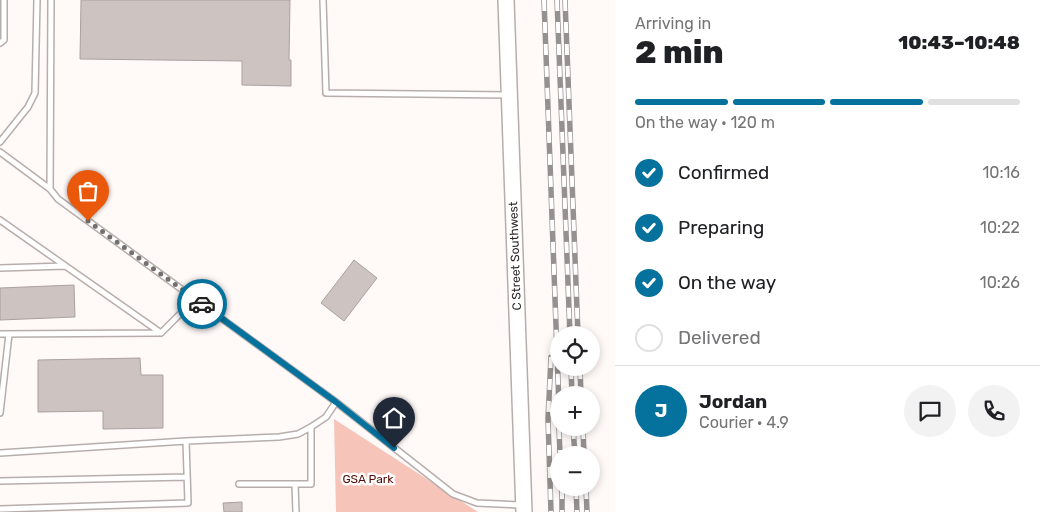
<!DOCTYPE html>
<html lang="en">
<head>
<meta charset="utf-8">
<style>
  :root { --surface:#fff; --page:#f2f2f2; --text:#202124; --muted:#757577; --line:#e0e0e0; --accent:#04729d }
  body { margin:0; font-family:Rubik,sans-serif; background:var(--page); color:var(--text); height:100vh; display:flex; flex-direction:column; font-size:19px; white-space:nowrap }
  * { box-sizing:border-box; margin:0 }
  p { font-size:16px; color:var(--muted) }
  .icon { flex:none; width:28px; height:28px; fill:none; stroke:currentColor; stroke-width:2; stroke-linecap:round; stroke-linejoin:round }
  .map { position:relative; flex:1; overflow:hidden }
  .drawer { display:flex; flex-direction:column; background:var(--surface); width:425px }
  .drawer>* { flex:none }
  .controls { position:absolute; left:550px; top:326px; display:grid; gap:10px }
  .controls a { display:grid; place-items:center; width:50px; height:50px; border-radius:50%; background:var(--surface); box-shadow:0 2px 8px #0003; font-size:25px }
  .pin { position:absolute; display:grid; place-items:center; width:42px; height:42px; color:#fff; margin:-51px -21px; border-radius:50% 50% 50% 0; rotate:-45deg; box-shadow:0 0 5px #0007 }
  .pin .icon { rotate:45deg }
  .courier { position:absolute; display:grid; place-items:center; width:50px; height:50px; margin:-25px; border:4px solid #04729d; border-radius:50%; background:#fff; color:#222; box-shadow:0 1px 6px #0007 }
  .headline em { font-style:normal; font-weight:800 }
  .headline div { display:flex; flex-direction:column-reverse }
  .headline { display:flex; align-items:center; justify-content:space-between; height:85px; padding:0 20px }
  h1 { font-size:32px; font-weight:800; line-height:38px }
  .bar { display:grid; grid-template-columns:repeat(4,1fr); gap:8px 5px; align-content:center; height:60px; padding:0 20px }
  .bar i { height:6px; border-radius:4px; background:var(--line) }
  .bar .selected { background:var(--accent) }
  .bar p { grid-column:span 4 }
  .line { display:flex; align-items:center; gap:12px; padding:0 20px; border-top:1px solid var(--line) }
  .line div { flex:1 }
  .round { display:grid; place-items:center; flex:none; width:52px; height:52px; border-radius:26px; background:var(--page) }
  ol { padding:0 20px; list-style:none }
  li { display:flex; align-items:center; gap:15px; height:55px }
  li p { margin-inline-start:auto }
  li .icon { padding:5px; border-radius:50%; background:var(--accent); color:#fff; stroke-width:4 }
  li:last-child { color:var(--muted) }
  li i { width:28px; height:28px; border:2px solid var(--line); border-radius:50% }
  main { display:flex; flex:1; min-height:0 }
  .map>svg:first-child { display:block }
</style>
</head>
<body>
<main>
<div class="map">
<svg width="615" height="512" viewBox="0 0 615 512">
  <rect width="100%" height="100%" fill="#fff9f8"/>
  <path fill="#f7c4ba" d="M 334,419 L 478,512 L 336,512 Z"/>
  <path fill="#cdc3c1" stroke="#aaa19f" d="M 81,0 L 290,0 L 289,60 L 291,60 L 291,86 L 242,85 L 242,61 L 80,59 Z
    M 354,260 L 377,278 L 344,321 L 321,303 Z
    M 74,285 L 75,317 L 0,320 L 0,288 Z
    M 140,358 L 141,375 L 163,375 L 163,428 L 103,429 L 103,411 L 38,412 L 38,360 Z
    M 242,502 L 242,512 L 224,512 L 223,503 Z"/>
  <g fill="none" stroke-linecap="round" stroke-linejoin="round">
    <g stroke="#b7aeac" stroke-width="8">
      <path id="lane" d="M 51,0 L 50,189 L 58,199 L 336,402 L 453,494 L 477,503 L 521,505
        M 323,0 L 326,93 L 509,95
        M 0,43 L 4,40 L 4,0
        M 0,142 L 28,107 L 35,93 L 37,0
        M 0,152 L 50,189
        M 0,220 L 161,333 L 195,299
        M 0,268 L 65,266
        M 0,334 L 159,333
        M 0,413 L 9,334
        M 0,453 L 186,441 L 279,437 L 298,434 L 311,427 L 326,417 L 336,402
        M 0,481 L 187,477
        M 239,484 L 311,484 L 311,427
        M 295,484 L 296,512
        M 0,509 L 188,503 L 186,441"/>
    </g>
    <g stroke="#b7aeac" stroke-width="18">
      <path id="secondary" d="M 506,0 L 524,512"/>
    </g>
    <use href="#lane" stroke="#fff" stroke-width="5"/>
    <use href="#secondary" stroke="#fff" stroke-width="15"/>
    <g stroke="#969191" stroke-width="5.5">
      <path id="rail" d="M 544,0 L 559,407
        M 557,0 L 570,335
        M 565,0 L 578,335
        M 551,357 L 548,419 L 551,512
        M 571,368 L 572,395
        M 580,368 L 581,395
        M 559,428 L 560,455
        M 573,428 L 575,455
        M 583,428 L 584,455
        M 562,488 L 562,512
        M 576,488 L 577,512
        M 586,488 L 587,512"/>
    </g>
    <use href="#rail" stroke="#fff" stroke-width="4" stroke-dasharray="11" stroke-linecap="butt"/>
  </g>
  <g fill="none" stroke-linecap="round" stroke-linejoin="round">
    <path stroke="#757070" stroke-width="5" stroke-dasharray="0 9" d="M 88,221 L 202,304"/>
    <path stroke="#04729d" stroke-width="6" d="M 202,304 L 336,402 L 394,448"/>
  </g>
  <g text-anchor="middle" stroke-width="5" stroke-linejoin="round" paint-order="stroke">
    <g font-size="12" fill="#2b2727" stroke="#fff">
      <text transform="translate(515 256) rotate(-92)" y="4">C Street Southwest</text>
    </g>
    <g font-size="12" fill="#550c04" stroke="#fff">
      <text x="368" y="483">GSA Park</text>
    </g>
  </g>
</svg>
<div class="controls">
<a><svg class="icon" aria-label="locate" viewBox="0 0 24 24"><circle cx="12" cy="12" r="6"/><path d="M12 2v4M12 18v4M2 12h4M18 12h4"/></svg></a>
<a>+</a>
<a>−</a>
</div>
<div class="pin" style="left:88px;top:221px;background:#ea580c"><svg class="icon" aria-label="bag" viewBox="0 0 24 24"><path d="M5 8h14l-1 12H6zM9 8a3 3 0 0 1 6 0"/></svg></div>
<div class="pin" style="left:394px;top:448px;background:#1f2937"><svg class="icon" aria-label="home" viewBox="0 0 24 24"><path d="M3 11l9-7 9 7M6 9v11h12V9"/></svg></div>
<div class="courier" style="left:202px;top:304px"><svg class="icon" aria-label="car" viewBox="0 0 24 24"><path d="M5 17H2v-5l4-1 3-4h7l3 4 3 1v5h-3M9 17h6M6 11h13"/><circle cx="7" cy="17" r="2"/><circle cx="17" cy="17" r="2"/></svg></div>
</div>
<section class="drawer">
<div class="headline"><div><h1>2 min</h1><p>Arriving in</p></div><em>10:43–10:48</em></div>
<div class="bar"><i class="selected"></i><i class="selected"></i><i class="selected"></i><i></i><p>On the way · 120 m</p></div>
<ol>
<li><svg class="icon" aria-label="check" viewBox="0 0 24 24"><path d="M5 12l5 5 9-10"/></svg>Confirmed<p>10:16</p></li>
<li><svg class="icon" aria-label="check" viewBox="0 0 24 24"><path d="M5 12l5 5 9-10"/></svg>Preparing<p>10:22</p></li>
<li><svg class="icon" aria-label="check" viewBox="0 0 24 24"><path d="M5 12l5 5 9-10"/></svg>On the way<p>10:26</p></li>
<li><i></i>Delivered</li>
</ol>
<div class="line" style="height:90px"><b class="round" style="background:var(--accent);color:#fff">J</b><div><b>Jordan</b><p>Courier · 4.9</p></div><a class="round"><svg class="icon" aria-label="chat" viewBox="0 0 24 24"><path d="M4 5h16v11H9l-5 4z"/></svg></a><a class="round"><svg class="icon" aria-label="phone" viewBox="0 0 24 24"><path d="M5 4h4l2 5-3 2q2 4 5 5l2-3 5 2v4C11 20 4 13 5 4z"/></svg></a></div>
</section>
</main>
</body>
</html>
